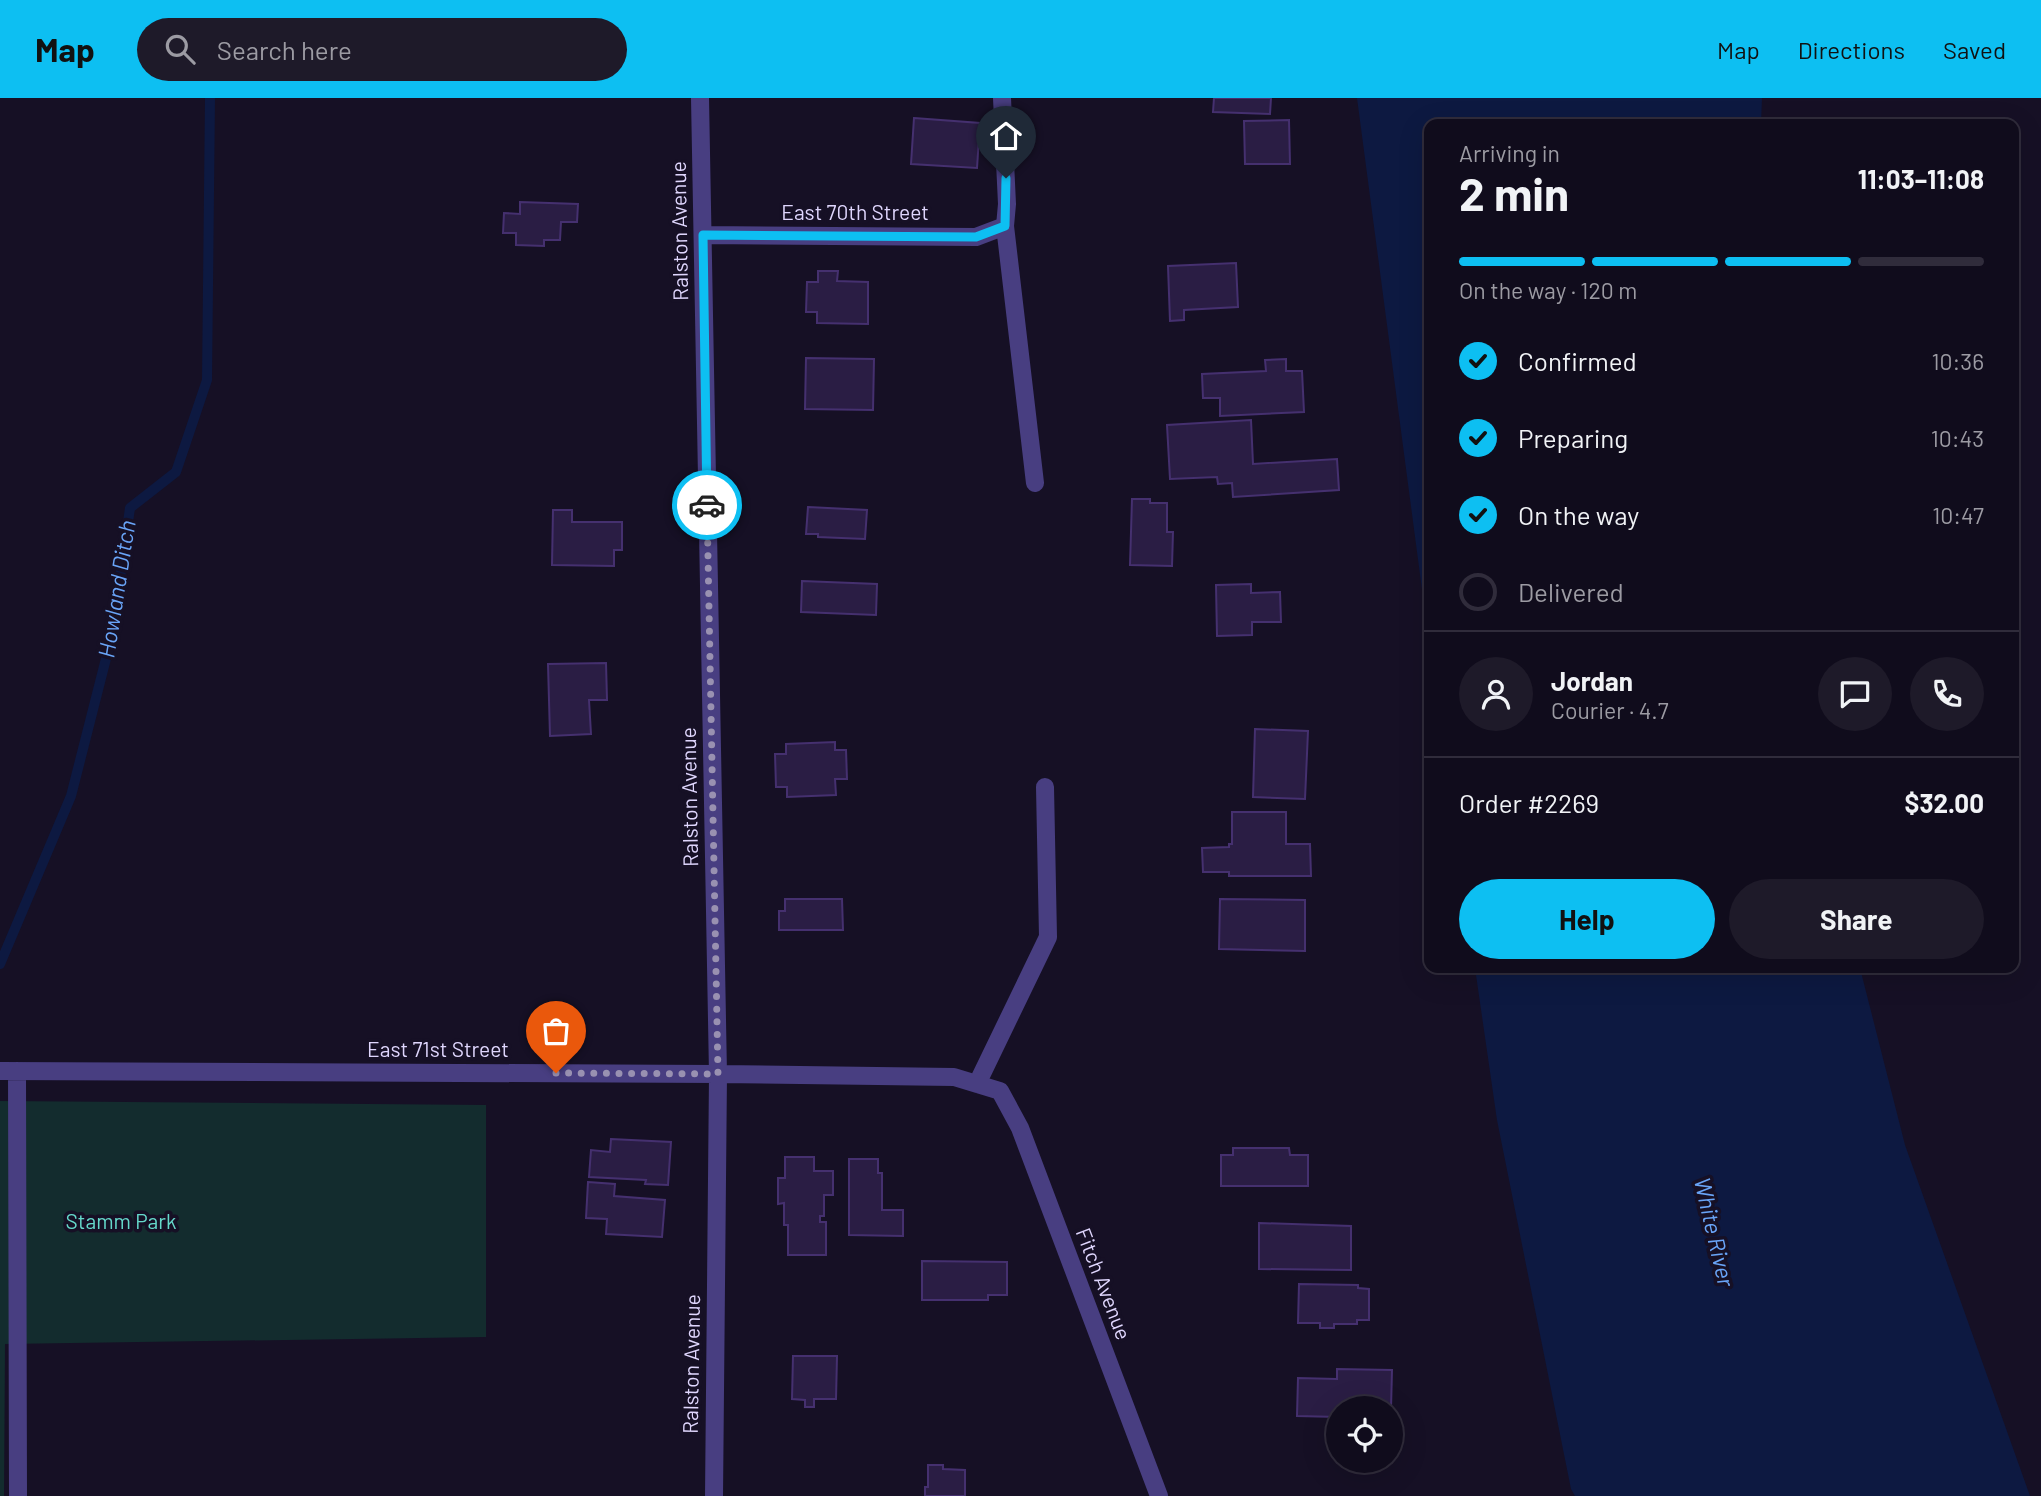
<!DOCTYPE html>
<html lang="en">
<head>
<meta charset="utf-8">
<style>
  :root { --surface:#100c1c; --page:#1e1a29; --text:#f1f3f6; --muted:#9c9ba3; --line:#302c3b; --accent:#0dbff2 }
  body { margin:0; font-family:Barlow,sans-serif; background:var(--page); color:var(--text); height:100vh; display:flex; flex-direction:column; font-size:26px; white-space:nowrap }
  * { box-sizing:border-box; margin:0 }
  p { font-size:23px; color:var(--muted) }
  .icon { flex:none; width:38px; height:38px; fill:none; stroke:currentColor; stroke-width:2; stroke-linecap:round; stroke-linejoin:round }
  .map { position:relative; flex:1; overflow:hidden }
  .drawer { position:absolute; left:1424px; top:21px; width:595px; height:854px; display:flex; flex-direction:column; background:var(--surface); border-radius:14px; box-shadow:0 7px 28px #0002,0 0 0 2px var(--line) }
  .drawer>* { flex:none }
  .fabs { position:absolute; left:1326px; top:1298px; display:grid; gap:14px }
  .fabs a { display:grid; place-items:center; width:77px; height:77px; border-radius:50%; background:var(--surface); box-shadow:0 7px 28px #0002,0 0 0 2px var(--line); font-size:35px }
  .pin { position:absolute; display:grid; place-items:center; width:60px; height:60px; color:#fff; margin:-72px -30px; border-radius:50% 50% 50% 0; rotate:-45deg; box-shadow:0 0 7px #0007 }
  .pin .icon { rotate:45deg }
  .courier { position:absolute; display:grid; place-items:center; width:70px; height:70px; margin:-35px; border:5px solid #0dbff2; border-radius:50%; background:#fff; color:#222; box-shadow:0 2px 9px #0007 }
  .summary em { font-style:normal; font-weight:700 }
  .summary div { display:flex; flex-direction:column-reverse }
  .summary { display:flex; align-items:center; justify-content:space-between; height:119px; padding:0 35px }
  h1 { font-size:46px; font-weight:700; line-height:52px }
  .bar { display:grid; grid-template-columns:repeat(4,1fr); gap:10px 7px; align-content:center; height:84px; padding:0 35px }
  .bar i { height:9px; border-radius:5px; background:var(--line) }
  .bar .current { background:var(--accent) }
  .bar p { grid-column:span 4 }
  .line { display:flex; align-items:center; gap:18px; padding:0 35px; border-top:2px solid var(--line) }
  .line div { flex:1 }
  .round { display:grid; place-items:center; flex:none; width:74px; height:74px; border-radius:37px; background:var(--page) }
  ol { padding:0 35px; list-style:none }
  li { display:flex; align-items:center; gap:21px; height:77px }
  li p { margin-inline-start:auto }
  li .icon { padding:7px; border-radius:50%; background:var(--accent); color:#111; stroke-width:4 }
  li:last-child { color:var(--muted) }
  li i { width:38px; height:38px; border:4px solid var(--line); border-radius:50% }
  .primary-button { display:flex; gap:14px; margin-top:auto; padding:14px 35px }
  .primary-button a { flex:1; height:80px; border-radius:42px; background:var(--accent); color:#111; font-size:28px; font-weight:700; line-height:80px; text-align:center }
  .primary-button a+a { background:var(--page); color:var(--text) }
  header { display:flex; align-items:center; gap:42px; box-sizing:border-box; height:98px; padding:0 35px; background:var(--accent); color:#111 }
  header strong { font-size:33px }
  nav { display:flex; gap:38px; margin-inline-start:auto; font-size:24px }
  .search { width:490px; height:63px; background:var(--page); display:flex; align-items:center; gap:18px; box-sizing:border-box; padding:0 24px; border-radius:38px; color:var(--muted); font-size:26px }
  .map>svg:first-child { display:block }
</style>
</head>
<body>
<header>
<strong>Map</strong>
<div class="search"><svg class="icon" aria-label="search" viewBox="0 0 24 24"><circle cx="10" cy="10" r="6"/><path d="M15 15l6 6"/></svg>Search here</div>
<nav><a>Map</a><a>Directions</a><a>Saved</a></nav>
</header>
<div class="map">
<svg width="2041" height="1398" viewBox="0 0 2041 1398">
  <rect width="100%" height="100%" fill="#161025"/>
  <path fill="#132c2e" d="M 0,1003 L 486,1007 L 486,1239 L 5,1246 L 4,1398 L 0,1398 Z"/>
  <path fill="#0d1941" d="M 1357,0 L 1762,0 L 1761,26 L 1430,26 L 1430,552 Z
    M 1475,870 L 1860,870 L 1905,1047 L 2030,1398 L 1575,1398 L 1571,1391 L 1497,1022 Z"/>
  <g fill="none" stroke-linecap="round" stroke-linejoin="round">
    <path stroke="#0d1941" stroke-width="10" d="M 0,866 L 71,698 L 112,537 L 130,410 L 176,374 L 207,282 L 210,0"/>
  </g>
  <path fill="#2a1d44" stroke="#45306f" stroke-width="2" d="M 1214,0 L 1271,0 L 1270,16 L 1213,14 Z
    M 914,20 L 980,25 L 977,70 L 911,66 Z
    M 1289,22 L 1290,66 L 1245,66 L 1244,23 Z
    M 520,104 L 578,106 L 577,124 L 561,124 L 560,142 L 544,142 L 544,148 L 516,147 L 516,135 L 503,135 L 504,115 L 520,116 Z
    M 1236,165 L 1238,209 L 1184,212 L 1184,222 L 1170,223 L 1168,168 Z
    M 818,173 L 838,173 L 837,183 L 868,184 L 868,226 L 817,225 L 817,214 L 806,214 L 807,184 L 818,184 Z
    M 806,260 L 874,261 L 873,312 L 805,311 Z
    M 1286,261 L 1286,273 L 1302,273 L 1304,314 L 1220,318 L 1220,300 L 1203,300 L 1202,276 L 1266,273 L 1265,262 Z
    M 1251,322 L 1253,366 L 1337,361 L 1339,392 L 1233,399 L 1232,385 L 1218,386 L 1217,379 L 1170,381 L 1167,327 Z
    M 1132,401 L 1150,401 L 1150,405 L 1167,405 L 1167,434 L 1173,434 L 1172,468 L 1130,467 Z
    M 808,409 L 867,412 L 865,441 L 818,439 L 818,436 L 806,436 Z
    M 553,412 L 572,412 L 572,424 L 622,424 L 622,452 L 614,452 L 614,468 L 552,467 Z
    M 802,483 L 877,486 L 876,517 L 801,514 Z
    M 1251,486 L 1251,495 L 1280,494 L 1281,524 L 1252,524 L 1252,537 L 1217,538 L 1216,487 Z
    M 606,565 L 607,602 L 589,602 L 591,636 L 550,638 L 548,566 Z
    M 1255,631 L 1308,633 L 1305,701 L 1253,699 Z
    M 835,644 L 835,652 L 846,652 L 847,681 L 835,681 L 836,697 L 787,699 L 787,689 L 776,689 L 775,656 L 786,656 L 786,646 Z
    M 1232,714 L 1286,714 L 1286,746 L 1310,746 L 1311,778 L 1229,778 L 1229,774 L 1203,774 L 1202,750 L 1229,749 L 1229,746 L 1232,746 Z
    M 785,801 L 842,801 L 843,832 L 779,832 L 779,813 L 785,813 Z
    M 1220,801 L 1305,802 L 1305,853 L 1219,851 Z
    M 611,1041 L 671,1044 L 668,1087 L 645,1086 L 646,1082 L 589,1079 L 591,1052 L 610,1054 Z
    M 1233,1050 L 1289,1050 L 1290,1057 L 1308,1057 L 1308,1088 L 1221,1088 L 1221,1057 L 1233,1057 Z
    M 785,1059 L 814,1059 L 814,1073 L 833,1073 L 833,1097 L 824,1097 L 824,1118 L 820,1118 L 820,1124 L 826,1124 L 826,1157 L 788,1157 L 788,1127 L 784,1127 L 784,1105 L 778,1106 L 778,1080 L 785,1080 Z
    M 849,1061 L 878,1061 L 878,1075 L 882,1075 L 882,1112 L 903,1112 L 903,1138 L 849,1137 Z
    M 588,1084 L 615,1086 L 614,1098 L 665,1102 L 662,1139 L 606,1136 L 607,1121 L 586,1120 Z
    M 1259,1125 L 1351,1128 L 1351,1172 L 1259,1171 Z
    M 922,1163 L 1007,1164 L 1007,1197 L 988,1197 L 988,1202 L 922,1202 Z
    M 1299,1186 L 1358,1187 L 1358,1190 L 1369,1191 L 1369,1222 L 1357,1222 L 1357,1226 L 1334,1226 L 1334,1230 L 1320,1230 L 1320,1225 L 1298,1225 Z
    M 793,1258 L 837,1258 L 836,1301 L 814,1301 L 814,1309 L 805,1309 L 805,1302 L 792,1301 Z
    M 1337,1271 L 1392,1272 L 1391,1311 L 1339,1311 L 1339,1326 L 1339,1319 L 1297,1318 L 1298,1280 L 1337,1281 Z
    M 928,1367 L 943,1367 L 943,1371 L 965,1372 L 965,1398 L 925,1398 L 925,1389 L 928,1389 Z"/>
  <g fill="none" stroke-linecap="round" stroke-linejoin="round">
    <path stroke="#483e81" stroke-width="18" d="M 700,0 L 718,976 L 714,1398
      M 1002,0 L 1007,106 L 1005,128 L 1035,385
      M 703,137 L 976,139 L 1005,128
      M 0,973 L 718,976 L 954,979 L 1000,993 L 1020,1030 L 1159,1398
      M 17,973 L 18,1398
      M 977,986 L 1048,839 L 1045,689"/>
  </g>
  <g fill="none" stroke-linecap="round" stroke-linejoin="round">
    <path stroke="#9991b1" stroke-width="7" stroke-dasharray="0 12.6" d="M 556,975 L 718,976 L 707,407"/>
    <path stroke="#0dbff2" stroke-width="9" d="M 707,407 L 703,137 L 976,139 L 1005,128 L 1006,80"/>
  </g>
  <g text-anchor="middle" stroke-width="7" stroke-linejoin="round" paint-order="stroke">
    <g font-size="21" fill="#dfd6fd" stroke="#161025">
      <text x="855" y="122">East 70th Street</text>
      <text transform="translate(680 133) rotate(-91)" y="7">Ralston Avenue</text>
      <text transform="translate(690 699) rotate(-91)" y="7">Ralston Avenue</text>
      <text x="438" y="959">East 71st Street</text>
      <text transform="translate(1103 1186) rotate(69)" y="7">Fitch Avenue</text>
      <text transform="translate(692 1266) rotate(-89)" y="7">Ralston Avenue</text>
    </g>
    <g font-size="21" fill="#65d9cb" stroke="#161025">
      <text x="121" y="1131">Stamm Park</text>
    </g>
    <g font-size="23" font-style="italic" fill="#69a4f7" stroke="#161025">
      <text transform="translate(117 491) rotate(-81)" y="8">Howland Ditch</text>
      <text transform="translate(1714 1134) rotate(77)" y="8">White River</text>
    </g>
  </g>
</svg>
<div class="fabs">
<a><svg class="icon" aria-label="locate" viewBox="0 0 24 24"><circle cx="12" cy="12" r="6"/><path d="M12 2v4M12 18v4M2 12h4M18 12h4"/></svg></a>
</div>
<div class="pin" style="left:556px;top:975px;background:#ea580c"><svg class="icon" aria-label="bag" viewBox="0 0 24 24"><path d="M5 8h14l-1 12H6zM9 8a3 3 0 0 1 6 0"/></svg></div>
<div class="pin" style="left:1006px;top:80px;background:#1f2937"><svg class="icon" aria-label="home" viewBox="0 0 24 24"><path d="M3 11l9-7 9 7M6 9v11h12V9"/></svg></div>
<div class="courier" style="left:707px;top:407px"><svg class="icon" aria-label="car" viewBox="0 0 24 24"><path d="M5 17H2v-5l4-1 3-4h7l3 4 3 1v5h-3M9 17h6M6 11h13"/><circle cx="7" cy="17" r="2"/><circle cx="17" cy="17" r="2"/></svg></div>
<section class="drawer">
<div class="summary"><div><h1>2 min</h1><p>Arriving in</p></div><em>11:03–11:08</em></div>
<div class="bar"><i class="current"></i><i class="current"></i><i class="current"></i><i></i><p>On the way · 120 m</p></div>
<ol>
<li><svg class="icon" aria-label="check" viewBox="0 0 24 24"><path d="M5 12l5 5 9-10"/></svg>Confirmed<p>10:36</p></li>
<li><svg class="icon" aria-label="check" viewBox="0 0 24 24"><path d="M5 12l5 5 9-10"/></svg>Preparing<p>10:43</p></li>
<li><svg class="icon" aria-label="check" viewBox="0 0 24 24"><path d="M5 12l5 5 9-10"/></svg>On the way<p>10:47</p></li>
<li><i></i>Delivered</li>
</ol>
<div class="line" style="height:126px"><a class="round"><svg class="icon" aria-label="person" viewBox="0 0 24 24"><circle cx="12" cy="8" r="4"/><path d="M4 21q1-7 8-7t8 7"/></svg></a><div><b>Jordan</b><p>Courier · 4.7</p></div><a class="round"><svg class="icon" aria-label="chat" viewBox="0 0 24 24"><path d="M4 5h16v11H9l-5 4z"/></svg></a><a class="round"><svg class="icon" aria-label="phone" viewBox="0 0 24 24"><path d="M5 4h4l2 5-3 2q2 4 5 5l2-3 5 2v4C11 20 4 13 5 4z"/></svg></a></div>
<div class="line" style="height:91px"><div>Order #2269</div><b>$32.00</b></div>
<div class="primary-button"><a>Help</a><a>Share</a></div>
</section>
</div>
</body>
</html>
